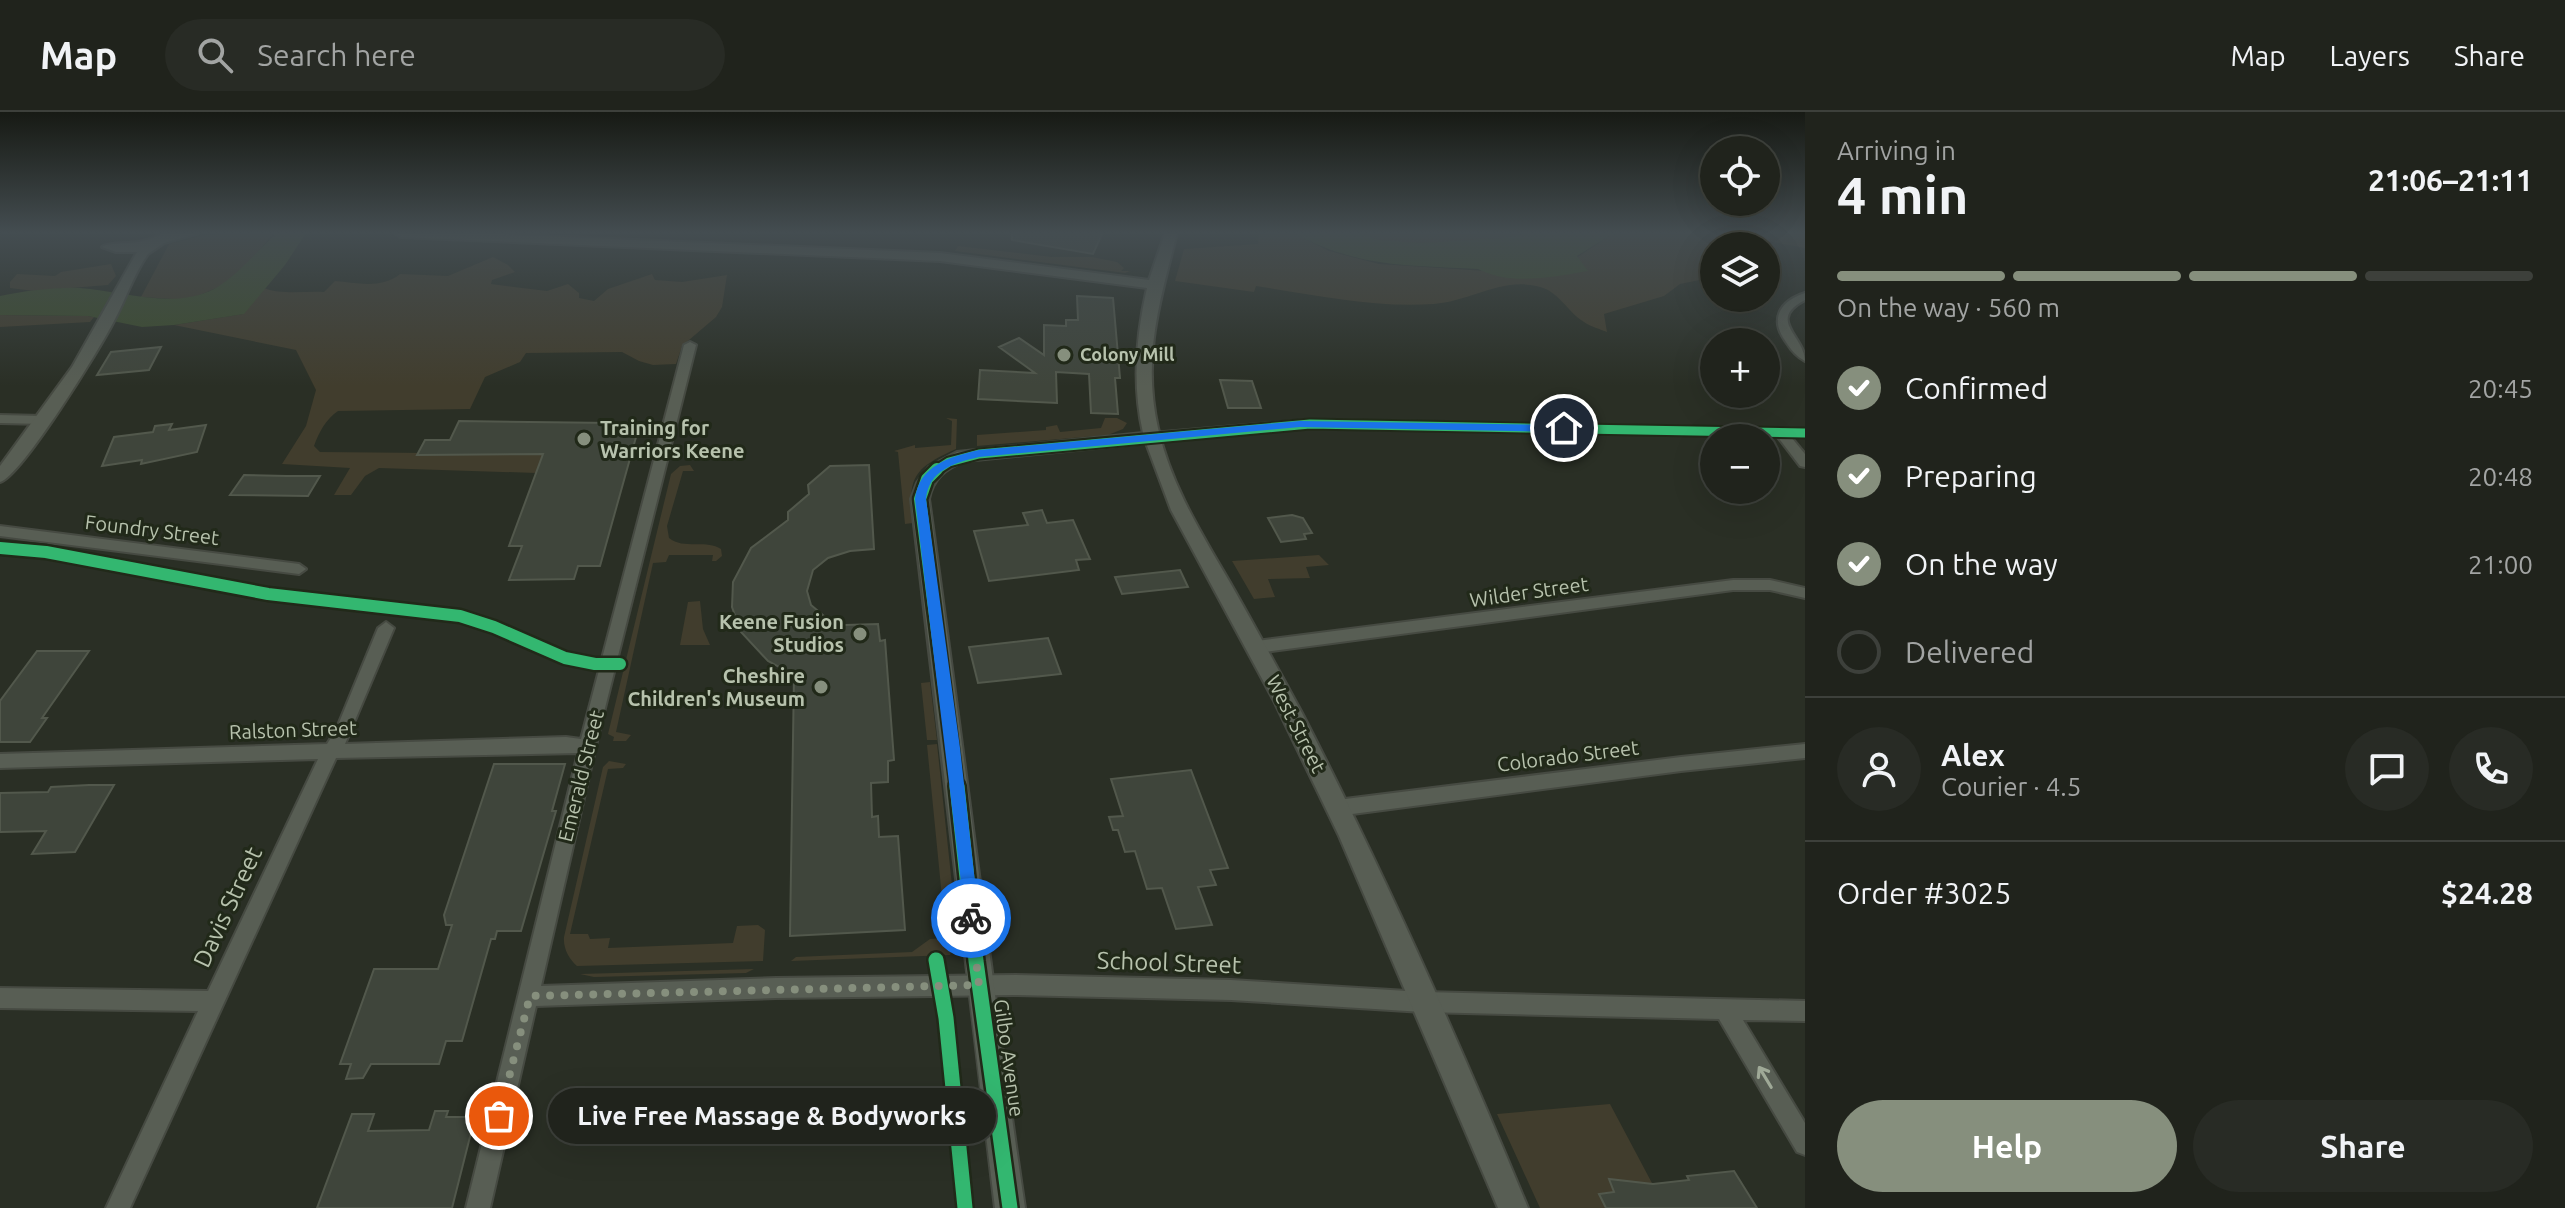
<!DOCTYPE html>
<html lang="en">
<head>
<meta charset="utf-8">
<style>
  :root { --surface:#20231c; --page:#282b25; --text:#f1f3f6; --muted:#a2a4a3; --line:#3d403b; --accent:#868f7d }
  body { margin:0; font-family:Ubuntu,sans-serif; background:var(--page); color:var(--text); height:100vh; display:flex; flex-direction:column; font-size:30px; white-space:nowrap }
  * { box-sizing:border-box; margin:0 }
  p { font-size:26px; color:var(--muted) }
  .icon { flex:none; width:44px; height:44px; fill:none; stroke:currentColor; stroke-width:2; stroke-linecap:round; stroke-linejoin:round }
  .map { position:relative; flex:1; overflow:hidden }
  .drawer { display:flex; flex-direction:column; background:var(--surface); width:760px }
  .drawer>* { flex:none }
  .tools { position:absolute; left:1700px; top:24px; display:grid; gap:16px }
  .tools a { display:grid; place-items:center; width:80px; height:80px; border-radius:50%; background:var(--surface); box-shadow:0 8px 32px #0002,0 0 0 2px var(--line); font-size:40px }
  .pin { position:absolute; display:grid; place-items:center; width:68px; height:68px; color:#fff; margin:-34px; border:4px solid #fff; border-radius:50%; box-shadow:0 2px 8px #0007 }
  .courier { position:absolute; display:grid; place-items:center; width:80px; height:80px; margin:-40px; border:6px solid #1a73e8; border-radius:50%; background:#fff; color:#222; box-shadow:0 2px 10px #0007 }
  .bubble { position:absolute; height:56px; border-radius:28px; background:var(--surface); box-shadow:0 8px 32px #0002,0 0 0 2px var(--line); font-size:26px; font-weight:600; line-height:56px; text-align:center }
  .overview em { font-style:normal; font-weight:600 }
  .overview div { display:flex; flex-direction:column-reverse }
  .overview { display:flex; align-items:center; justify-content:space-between; height:136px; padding:0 32px }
  h1 { font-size:52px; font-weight:600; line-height:60px }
  .bar { display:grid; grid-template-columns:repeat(4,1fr); gap:12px 8px; align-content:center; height:96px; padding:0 32px }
  .bar i { height:10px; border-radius:6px; background:var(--line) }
  .bar .current { background:var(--accent) }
  .bar p { grid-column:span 4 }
  .line { display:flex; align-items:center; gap:20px; padding:0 32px; border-top:2px solid var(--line) }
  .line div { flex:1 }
  .round { display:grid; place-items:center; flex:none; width:84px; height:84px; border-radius:42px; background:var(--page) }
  ol { padding:0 32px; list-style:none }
  li { display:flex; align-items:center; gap:24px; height:88px }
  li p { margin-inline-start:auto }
  li .icon { padding:8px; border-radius:50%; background:var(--accent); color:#fff; stroke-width:4 }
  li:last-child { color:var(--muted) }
  li i { width:44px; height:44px; border:4px solid var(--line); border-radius:50% }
  .cta { display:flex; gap:16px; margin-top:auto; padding:16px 32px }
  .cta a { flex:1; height:92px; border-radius:48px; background:var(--accent); color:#fff; font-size:32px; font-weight:600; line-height:92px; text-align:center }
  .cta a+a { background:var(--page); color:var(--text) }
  header { display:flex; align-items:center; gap:48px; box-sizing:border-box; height:112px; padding:0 40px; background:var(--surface); border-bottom:2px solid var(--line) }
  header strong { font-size:38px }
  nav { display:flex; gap:44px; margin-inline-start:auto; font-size:28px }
  .search { width:560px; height:72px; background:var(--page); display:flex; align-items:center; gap:20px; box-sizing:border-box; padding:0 28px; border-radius:44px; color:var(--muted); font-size:30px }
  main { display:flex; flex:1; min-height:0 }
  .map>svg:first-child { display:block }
</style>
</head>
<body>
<header>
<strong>Map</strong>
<div class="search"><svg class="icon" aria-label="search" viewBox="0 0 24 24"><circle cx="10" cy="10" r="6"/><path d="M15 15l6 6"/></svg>Search here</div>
<nav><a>Map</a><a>Layers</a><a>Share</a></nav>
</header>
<main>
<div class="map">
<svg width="1805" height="1096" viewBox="0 0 1805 1096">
  <rect width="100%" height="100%" fill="#2a2f25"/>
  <path fill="#413d2d" d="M 236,121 L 274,121 L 233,169 L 188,188 L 141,185 L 169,132 L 204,123 Z
    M 1259,121 L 1293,121 L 1329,139 L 1379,152 L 1486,159 L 1554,156 L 1579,144 L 1614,121 L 1805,121 L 1805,136 L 1762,128 L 1746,134 L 1714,134 L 1714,165 L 1680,172 L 1664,184 L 1604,202 L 1607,220 C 1600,217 1591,215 1584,210 C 1566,199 1559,178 1536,174 C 1501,166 1468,190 1434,192 C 1373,196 1316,183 1256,174 L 1254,180 L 1175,169 L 1184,137 L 1258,132 Z
    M 1352,121 L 1546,121 L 1541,125 L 1386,134 Z
    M 958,134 L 1052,145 L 1092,145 L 1117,150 L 1124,156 L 1121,159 L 1130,159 L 1125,161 L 955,139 Z
    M 493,145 L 508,153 L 515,160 L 492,168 L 491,172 L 547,179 L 568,172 L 579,181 L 579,186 L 594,189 L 608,177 L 652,162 L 655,168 L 682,170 L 727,163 L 722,195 L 716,205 L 682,234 L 676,252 L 653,253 L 639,249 L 622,240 L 526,241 L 520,250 L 485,265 L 470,297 L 338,299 C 326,307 319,320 314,334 L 320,340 L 543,342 L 536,361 L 379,356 L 365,364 L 351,383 L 334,383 L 350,356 L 282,352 L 306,314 L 316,278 L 296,238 L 174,213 L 243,202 L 264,176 C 282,183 304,179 324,180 L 335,169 C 357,171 382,177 400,162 L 448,164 Z
    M 111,152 L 116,164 L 108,173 L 34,179 L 10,176 L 10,170 L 17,162 L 55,164 L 61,160 Z
    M 0,203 L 88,204 L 94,205 L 90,210 L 0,215 Z
    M 946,306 L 957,307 L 956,337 C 914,356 907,365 913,411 L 905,412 L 898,340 L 894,339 L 915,333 L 915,336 L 951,333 L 952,309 Z
    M 1105,306 L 1117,306 L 1127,311 L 1123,317 L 1108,323 L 977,334 L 977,323 L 1046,318 L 1046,315 L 1057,313 L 1060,320 L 1101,316 Z
    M 690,353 L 694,359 L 683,359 L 667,414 L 669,426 C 684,438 705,427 721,437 L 722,444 L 716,449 L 712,449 L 713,443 L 669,443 L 666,450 L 653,451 L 616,620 L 631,623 L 626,629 L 613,629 L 614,625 L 608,622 L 671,362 L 680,354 Z
    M 1319,443 L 1329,453 L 1306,455 L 1310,466 L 1268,467 L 1275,485 L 1254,487 L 1232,449 Z
    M 700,489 L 703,517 L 710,533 L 680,533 L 688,490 Z
    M 930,570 L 937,628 L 927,628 L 921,571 Z
    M 937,632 L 957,820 L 950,843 L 791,849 L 796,845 L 912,840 L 930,827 L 946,826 L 927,633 Z
    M 609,649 L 626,652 L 623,656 L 608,657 L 570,822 L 588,822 L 590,827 L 610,826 L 608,836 L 733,831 L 737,814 L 758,813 L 765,818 L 763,849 L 577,854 C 569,847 563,836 564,825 L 603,655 Z
    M 754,857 L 746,861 L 594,865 L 580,862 Z
    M 1610,992 L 1653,1073 L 1610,1067 L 1614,1080 L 1599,1082 L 1606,1096 L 1540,1096 L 1497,1002 Z"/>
  <path fill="#3c4c2b" d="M 272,121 L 306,121 L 285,153 L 244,202 L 174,213 L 142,215 L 88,204 L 0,203 L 0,184 C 26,179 53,175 80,176 C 121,179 174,198 214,177 C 236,165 255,141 274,124 Z
    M 1293,121 L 1359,121 L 1378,128 L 1421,131 L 1502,126 L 1528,121 L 1621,121 L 1609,124 L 1577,144 L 1588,159 C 1552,165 1511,174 1478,157 C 1405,153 1360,156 1293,121 Z"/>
  <path fill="#3f453b" stroke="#52584c" stroke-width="2" d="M 1012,121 L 1093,121 L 1102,122 L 1093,142 L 1012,128 Z
    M 1077,184 L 1113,186 L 1120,266 L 1115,266 L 1118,302 L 1091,301 L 1089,262 L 1056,260 L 1057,291 L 978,287 L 980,258 L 1035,261 L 999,235 L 1019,226 L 1044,243 L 1044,213 L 1066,214 L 1066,208 L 1078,208 Z
    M 161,235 L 149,258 L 97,263 L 111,240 Z
    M 1220,268 L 1252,269 L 1261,296 L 1228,296 Z
    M 459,309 L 613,311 L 611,318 L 638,318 L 600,454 L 578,454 L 574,467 L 509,468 L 522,434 L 509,434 L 543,342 L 417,343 L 425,328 L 450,328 Z
    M 172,312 L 169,318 L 206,313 L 197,340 L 141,352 L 142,348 L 102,354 L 114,325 L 153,320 L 155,314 Z
    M 869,353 L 874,437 L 850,439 L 828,446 L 813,458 L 807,479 L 811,493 L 824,504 L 845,513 L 878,512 L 880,529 L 885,528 L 894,648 L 888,649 L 888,670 L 871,671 L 872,705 L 878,704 L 879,725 L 898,724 L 905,818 L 790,824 L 794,563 L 768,549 L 741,520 L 732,495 L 733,470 L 751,436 L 788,408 L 788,400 L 809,382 L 808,373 L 830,354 Z
    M 244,363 L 287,364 L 320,364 L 308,384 L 230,383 Z
    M 1042,398 L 1047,411 L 1073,408 L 1090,447 L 1076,448 L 1079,458 L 989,469 L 974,419 L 1028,413 L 1023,401 Z
    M 1292,403 L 1303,406 L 1312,421 L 1304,422 L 1306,427 L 1281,430 L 1268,406 Z
    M 1180,458 L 1188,475 L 1122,482 L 1115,465 Z
    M 1048,526 L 1061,562 L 978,571 L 969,535 Z
    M 37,539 L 89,539 L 42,606 L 47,606 L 30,630 L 0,630 L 0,589 Z
    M 494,652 L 565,652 L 552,699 L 556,699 L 521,819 L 497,819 L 495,827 L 491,827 L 462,929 L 446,929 L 439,952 L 371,952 L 363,966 L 346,967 L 351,952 L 340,952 L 374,857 L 438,857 L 452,813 L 446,813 L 444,803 Z
    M 1191,658 L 1228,756 L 1210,758 L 1216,773 L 1198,775 L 1212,813 L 1176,817 L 1162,776 L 1147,777 L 1135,739 L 1125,740 L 1118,718 L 1113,718 L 1109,705 L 1123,704 L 1111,667 Z
    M 89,673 L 114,673 L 75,740 L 32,742 L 46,719 L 0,720 L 0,681 L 48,680 L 51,675 Z
    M 435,999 L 448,999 L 446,1005 L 475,1005 L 452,1096 L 317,1096 L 352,1002 L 374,1002 L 368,1019 L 429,1018 Z
    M 1734,1059 L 1757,1096 L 1606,1096 L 1599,1082 L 1614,1080 L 1609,1067 L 1653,1072 L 1689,1068 L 1687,1064 Z"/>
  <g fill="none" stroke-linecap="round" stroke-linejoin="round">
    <g stroke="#464a42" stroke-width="4">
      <path id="minor" d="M 1805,181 L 1805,188 C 1766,208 1805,224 1805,249 C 1797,245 1791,238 1786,230 C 1769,207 1780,189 1805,181 Z
        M 690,230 L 696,233 L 600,616 L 541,874 L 776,866 L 1014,863 L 1231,868 L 1423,880 L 1805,889 L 1805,909 L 1743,908 L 1805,1011 L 1805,1043 L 1797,1040 L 1719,907 L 1423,900 L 1231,888 L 1014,883 L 776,886 L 536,894 L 490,1096 L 466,1096 L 578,641 L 336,646 L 130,1096 L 106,1096 L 198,899 L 0,896 L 0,876 L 208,879 L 318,647 L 0,656 L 0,642 L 327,632 L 336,618 L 378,516 L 386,510 L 394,516 L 345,632 L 566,625 L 581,627 L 684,233 Z
        M 0,303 L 43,304 L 49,308 L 43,312 L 0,311 Z
        M 1310,308 L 1805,317 L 1805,325 L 1791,325 L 1805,342 L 1805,355 L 1800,354 L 1777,324 L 1310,316 L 1152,329 L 1146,325 L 1152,321 Z
        M 0,414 L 299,452 L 306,457 L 299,462 L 0,424 Z
        M 1733,468 L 1770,468 L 1805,476 L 1805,486 L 1770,478 L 1733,478 L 1257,541 L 1249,535 L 1257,529 Z
        M 1805,632 L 1805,646 L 1681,659 L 1337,704 L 1331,701 L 1328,696 L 1331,691 L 1337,688 L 1681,645 Z"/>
    </g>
    <g stroke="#464a42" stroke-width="4">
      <path id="tertiary" d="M 163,121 L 199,121 L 164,131 L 148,142 C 133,163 126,187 114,209 C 101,235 21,365 0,370 L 0,354 L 72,255 L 137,140 L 116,140 L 102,135 C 112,128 140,136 163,121 Z
        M 395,121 L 476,121 L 940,141 L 1149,168 L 1165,121 L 1177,121 C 1160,189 1142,244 1158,316 C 1171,374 1203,424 1232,474 C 1256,516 1279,559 1302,601 C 1385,762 1459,929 1528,1096 L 1498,1096 L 1339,724 L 1273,587 L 1171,398 L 1146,331 L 965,349 C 946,356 933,366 929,387 C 962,623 990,860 1025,1096 L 995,1096 C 965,860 941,623 911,387 L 917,371 L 929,355 L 957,340 L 1143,321 C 1132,273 1136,224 1147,176 L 940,149 L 401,125 Z"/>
    </g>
    <use href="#minor" fill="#585e54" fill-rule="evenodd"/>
    <use href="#tertiary" fill="#585e54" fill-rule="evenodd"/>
    <g stroke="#212919" stroke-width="13">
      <path id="cycleway-far2" d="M 935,359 L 949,350 L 979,342 L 1310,312 L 1805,321"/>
    </g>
    <g stroke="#212919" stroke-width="17">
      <path id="cycleway-far1" d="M 937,357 L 927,367 L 920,387 L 957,676
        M 0,436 L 46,440 L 268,482 L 460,504 L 494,515 L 565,546 L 595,552 L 620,552"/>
    </g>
    <g stroke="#212919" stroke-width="20">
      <path id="cycleway" d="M 957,674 L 976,849 L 1010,1096
        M 936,848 L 946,906 L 965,1096"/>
    </g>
    <use href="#cycleway-far2" stroke="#33b770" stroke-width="9"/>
    <use href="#cycleway-far1" stroke="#33b770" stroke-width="12"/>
    <use href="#cycleway" stroke="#33b770" stroke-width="15"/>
  </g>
  <defs><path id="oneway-shaft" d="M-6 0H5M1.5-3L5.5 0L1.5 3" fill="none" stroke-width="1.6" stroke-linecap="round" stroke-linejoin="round" transform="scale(2)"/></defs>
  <use stroke="#9fa997" href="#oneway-shaft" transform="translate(1765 965) rotate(-121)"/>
  <linearGradient id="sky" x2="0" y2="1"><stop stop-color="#171a14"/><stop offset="0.44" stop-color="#444d51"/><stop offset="1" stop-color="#444d51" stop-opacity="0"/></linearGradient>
  <rect width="1805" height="274" fill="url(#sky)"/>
  <path fill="#1a73e8" d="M 1300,309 L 1564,313 L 1569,316 L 1564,320 L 1300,315 L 979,345 C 954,351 929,358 926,387 L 960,636 L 979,806 L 971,814 L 966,812 L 915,387 C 919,353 950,345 979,338 Z"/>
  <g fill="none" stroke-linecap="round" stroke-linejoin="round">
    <path stroke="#868f7d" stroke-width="8" stroke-dasharray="0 14.4" d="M 499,1004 L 530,884 L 979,873 L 971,806"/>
  </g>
  <g fill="#868f7d" stroke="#212919" stroke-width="3">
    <circle cx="1064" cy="243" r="8"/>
    <circle cx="584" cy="327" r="8"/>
    <circle cx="860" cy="522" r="8"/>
    <circle cx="821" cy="575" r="8"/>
  </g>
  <g text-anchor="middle" stroke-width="6" stroke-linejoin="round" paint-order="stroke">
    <g font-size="18" font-weight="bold" fill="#b7c2ad" stroke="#212919" text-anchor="start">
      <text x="1080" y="249">Colony Mill</text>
    </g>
    <g font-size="20" font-weight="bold" fill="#b7c2ad" stroke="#212919" text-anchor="end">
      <text x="600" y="323" text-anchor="start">Training for<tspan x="600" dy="23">Warriors Keene</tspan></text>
      <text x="844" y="517">Keene Fusion<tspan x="844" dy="23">Studios</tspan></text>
      <text x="805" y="571">Cheshire<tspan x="805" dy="23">Children's Museum</tspan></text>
    </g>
    <g font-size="20" fill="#b7c2ad" stroke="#212919">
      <text transform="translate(152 418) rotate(7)" y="7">Foundry Street</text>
      <text transform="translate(1529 480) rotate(-8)" y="7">Wilder Street</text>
      <text transform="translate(1296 612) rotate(63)" y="7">West Street</text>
      <text transform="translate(293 618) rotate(-2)" y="7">Ralston Street</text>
      <text transform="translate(1568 644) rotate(-7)" y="7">Colorado Street</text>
      <text transform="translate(581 664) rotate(-76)" y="7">Emerald Street</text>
      <text transform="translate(1009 946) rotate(82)" y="7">Gilbo Avenue</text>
    </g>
    <g font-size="24" fill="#b7c2ad" stroke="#212919">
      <text transform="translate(228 795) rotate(-65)" y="8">Davis Street</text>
      <text transform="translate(1169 851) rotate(2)" y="8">School Street</text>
    </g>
  </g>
</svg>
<div class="tools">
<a><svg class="icon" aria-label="locate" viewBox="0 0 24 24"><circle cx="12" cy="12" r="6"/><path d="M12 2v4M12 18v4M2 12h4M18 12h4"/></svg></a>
<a><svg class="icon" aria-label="layers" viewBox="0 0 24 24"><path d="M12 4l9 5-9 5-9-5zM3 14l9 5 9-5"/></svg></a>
<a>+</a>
<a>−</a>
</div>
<div class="pin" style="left:499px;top:1004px;background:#ea580c"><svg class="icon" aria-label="bag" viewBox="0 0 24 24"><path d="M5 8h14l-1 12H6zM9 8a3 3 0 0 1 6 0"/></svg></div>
<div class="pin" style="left:1564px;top:316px;background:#1f2937"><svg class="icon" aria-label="home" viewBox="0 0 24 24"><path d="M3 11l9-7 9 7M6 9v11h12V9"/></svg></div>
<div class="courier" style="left:971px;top:806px"><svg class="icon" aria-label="bike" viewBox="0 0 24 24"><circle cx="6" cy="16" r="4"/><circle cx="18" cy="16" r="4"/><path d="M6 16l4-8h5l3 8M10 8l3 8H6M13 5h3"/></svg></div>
<div class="bubble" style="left:548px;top:976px;width:448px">Live Free Massage &amp; Bodyworks</div>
</div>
<section class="drawer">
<div class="overview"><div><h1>4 min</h1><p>Arriving in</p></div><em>21:06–21:11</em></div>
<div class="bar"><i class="current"></i><i class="current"></i><i class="current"></i><i></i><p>On the way · 560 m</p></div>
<ol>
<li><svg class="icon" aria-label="check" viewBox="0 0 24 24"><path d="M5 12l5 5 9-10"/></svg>Confirmed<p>20:45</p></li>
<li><svg class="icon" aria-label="check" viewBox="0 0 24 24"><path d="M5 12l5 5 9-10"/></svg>Preparing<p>20:48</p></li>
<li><svg class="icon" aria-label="check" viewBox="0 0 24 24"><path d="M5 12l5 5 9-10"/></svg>On the way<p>21:00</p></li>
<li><i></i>Delivered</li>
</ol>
<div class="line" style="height:144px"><a class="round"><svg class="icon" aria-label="person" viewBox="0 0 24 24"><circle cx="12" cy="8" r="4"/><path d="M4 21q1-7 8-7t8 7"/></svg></a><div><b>Alex</b><p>Courier · 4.5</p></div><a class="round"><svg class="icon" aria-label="chat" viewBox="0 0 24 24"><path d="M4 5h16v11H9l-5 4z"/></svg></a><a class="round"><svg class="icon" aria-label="phone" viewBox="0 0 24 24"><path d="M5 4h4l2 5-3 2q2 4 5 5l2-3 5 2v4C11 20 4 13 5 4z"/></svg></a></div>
<div class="line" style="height:104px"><div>Order #3025</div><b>$24.28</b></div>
<div class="cta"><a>Help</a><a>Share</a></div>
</section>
</main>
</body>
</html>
